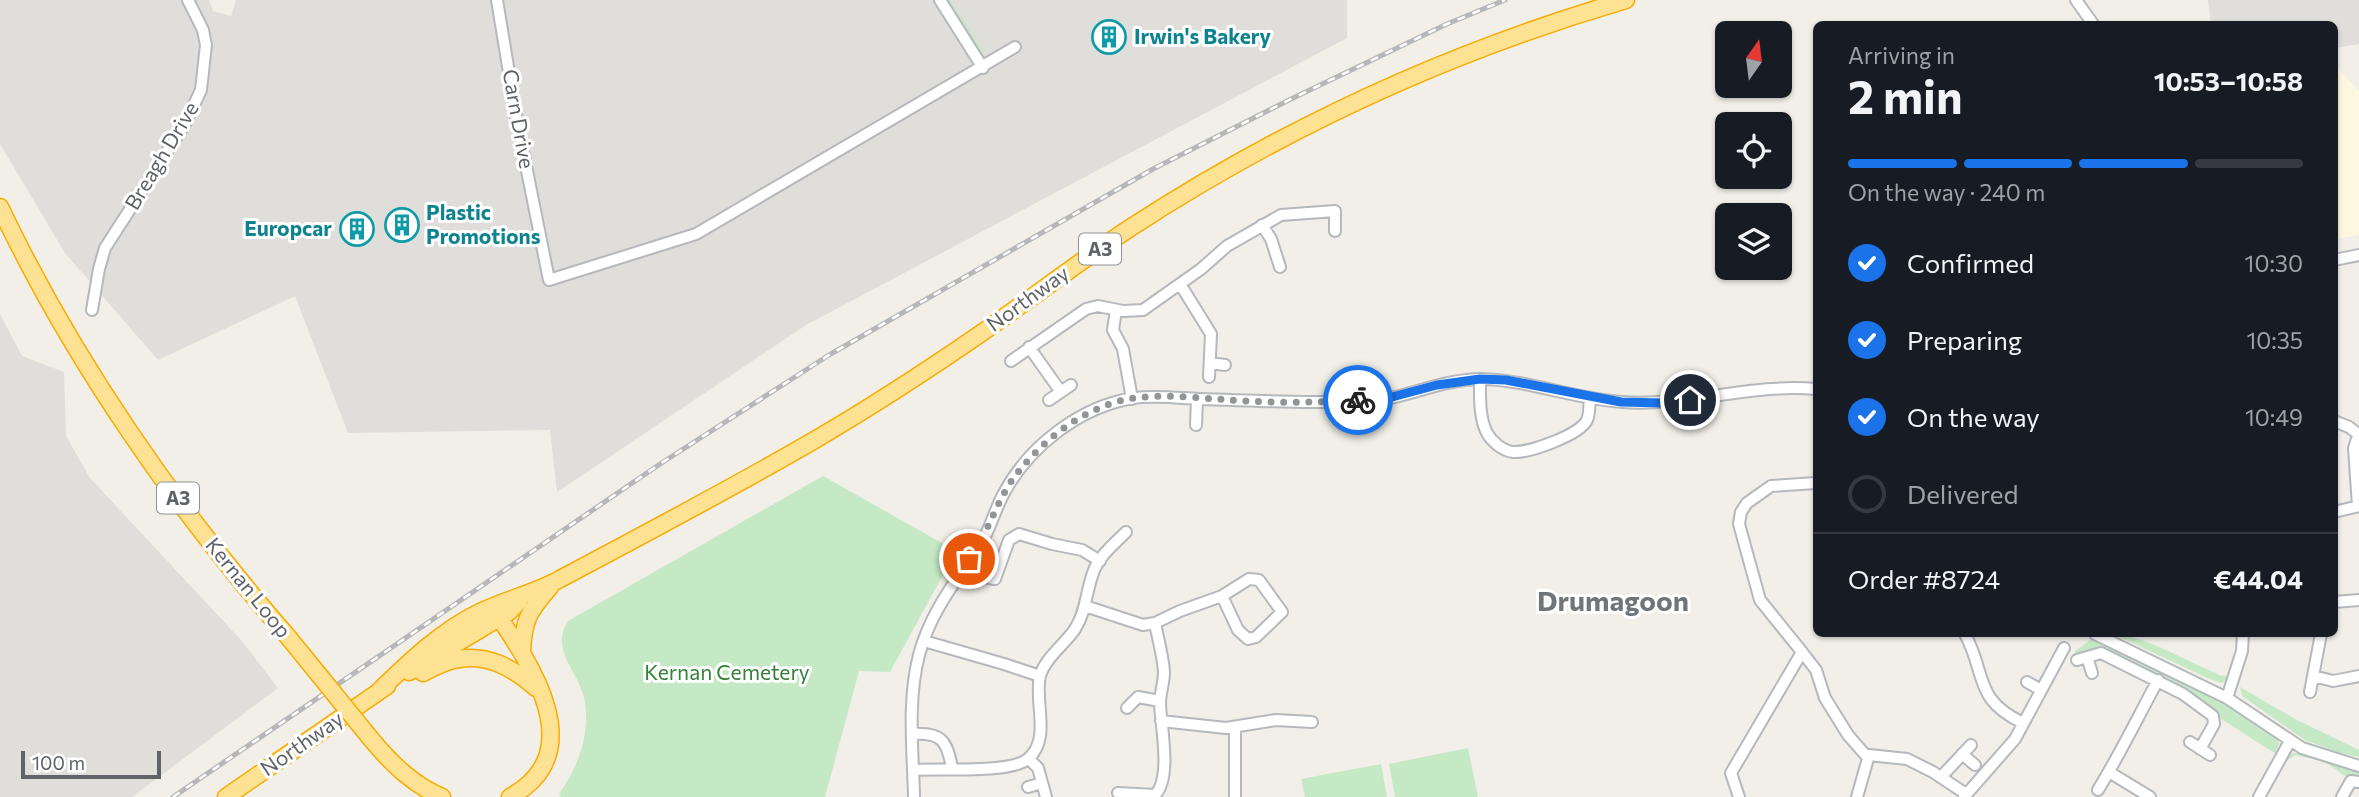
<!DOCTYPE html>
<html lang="en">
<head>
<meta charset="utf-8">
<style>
  :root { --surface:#171b24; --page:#20242c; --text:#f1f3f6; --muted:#9ea1a6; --line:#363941; --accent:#1a73e8 }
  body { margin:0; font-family:Commissioner,sans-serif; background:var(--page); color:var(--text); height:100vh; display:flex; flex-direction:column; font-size:26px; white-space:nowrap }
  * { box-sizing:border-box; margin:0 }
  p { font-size:23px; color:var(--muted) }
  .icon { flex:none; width:38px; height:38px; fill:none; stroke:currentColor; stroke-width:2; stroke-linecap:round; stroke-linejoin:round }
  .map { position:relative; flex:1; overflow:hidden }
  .sheet { position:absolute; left:1813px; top:21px; width:525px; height:616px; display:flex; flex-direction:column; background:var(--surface); border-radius:10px; box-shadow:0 2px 5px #0004 }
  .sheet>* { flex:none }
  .needle { width:46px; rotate:14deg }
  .controls { position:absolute; left:1715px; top:21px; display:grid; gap:14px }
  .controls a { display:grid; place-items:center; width:77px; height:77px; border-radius:10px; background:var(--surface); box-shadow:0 2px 5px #0004; font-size:35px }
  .scale { position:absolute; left:21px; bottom:18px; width:140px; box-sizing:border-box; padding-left:7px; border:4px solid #5f6368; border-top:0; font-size:19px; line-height:24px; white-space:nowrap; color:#5f6368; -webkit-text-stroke:5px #fff; paint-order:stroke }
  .pin { position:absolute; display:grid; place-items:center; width:60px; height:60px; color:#fff; margin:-30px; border:4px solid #fff; border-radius:50%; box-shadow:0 2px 7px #0007 }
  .courier { position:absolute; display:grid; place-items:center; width:70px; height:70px; margin:-35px; border:5px solid #1a73e8; border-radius:50%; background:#fff; color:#222; box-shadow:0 2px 9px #0007 }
  .summary em { font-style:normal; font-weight:700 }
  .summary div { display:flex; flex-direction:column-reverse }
  .summary { display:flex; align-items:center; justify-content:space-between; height:119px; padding:0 35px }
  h1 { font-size:46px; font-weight:700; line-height:52px }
  .bar { display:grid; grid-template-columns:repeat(4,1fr); gap:10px 7px; align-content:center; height:84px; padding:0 35px }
  .bar i { height:9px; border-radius:5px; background:var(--line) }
  .bar .active { background:var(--accent) }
  .bar p { grid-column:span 4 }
  .line { display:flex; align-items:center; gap:18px; padding:0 35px; border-top:2px solid var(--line) }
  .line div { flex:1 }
  ol { padding:0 35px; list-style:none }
  li { display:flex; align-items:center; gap:21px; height:77px }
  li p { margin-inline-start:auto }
  li .icon { padding:7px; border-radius:50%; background:var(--accent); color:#fff; stroke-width:4 }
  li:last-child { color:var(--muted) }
  li i { width:38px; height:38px; border:4px solid var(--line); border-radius:50% }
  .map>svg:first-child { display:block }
</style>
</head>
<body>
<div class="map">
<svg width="2359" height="797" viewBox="0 0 2359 797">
  <rect width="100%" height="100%" fill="#f1efe8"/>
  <path fill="#fef7e0" d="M 2335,65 L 2359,91 L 2359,235 L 2335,239 Z"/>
  <path fill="#e0deda" d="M 0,0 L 209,0 L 213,11 L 231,16 L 236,0 L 1347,0 L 1347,38 L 806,325 L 557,492 L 550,430 L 348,433 L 295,296 L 158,360 L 65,253 L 0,144 Z
    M 2208,0 L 2359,0 L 2359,44 L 2335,48 L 2334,24 L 2211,24 Z
    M 0,314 L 22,356 L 64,372 L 66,436 L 90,478 L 241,640 L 278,688 L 132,797 L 0,797 Z"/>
  <path fill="#c5e8c5" d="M 946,0 L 950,0 L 984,52 L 975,47 Z
    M 823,476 L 956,551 L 890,672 L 859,671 L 825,797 L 561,797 L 559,794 C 578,767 590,736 585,702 C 580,671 549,652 568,621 Z
    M 2113,634 C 2139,633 2195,665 2222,676 L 2224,675 L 2228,679 L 2222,683 L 2212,680 Z
    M 2093,638 L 2208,693 L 2243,713 L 2277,739 L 2279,743 L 2276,754 L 2218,717 L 2168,681 L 2101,648 L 2082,652 L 2075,657 L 2075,651 Z
    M 2240,687 L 2295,719 L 2359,750 L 2359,757 L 2337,752 L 2305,740 L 2242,696 Z
    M 1468,748 L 1478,797 L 1395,797 L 1389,764 Z
    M 2296,753 L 2359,769 L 2359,778 C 2339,776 2344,774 2329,765 C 2320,759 2306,758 2296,755 L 2286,761 L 2283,759 L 2288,754 Z
    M 1381,764 L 1387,797 L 1305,797 L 1301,779 Z"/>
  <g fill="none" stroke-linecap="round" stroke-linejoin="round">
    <g stroke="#b5b8bc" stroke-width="14">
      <path id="minor" d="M 497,0 L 517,121 L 549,280 L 696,234 L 1015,47
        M 940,0 L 983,68
        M 2076,0 L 2093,24
        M 1262,225 L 1271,239 L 1280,267
        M 2334,260 L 2359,255
        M 1180,284 L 1211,334 L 1209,377
        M 92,310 L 99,269 L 105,248 L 185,124 L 201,90 L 206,45 L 203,30 L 188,0
        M 1116,310 L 1113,330 L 1123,349 L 1132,399
        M 1029,347 L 1061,392
        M 1011,361 L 1086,309 L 1098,306 L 1123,311 L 1143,310 L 1201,269 L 1227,246 L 1281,215 L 1335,211 L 1335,231
        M 1210,363 L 1225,365
        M 1480,379 C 1480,396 1479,418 1487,433 C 1492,442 1503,451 1513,452 C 1529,453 1580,435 1587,420 C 1590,414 1589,404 1590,398
        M 1049,400 L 1071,385
        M 2334,421 L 2349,427 L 2358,434
        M 1196,425 L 1197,399
        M 2358,506 L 2354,448 L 2359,433
        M 2334,512 L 2359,506
        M 984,577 L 995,579 L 1009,540 L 1019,534 L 1052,544 L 1082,550 L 1100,561
        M 2334,602 L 2359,600
        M 1085,606 L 1143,625 L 1155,623 C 1158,639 1163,656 1164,672 C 1164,683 1160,693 1160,704 C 1161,727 1172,778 1155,795 L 1118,793
        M 1155,623 L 1180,611 L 1222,596 L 1249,579 L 1259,580 L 1282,612 L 1256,637 L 1248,639 L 1238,630 L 1222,596
        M 1965,634 C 1987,675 1973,699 2023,723
        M 2095,634 L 2227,698 L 2302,748 L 2359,766
        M 924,641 L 1004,664 L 1040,676
        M 1802,652 L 1760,600 L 1739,524 L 1741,512 L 1747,503 L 1771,486 L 1816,483
        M 2087,657 L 2092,673
        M 2077,660 L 2101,653 L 2183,694 L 2213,716 L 2214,724 L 2200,749
        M 2313,676 L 2333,681 L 2359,676
        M 2027,682 L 2041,690
        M 2310,692 L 2321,634
        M 2227,698 L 2242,651 L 2243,634
        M 1127,708 L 1138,697 L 1160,701
        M 1161,721 L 1226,728 L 1276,720 L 1312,722
        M 1235,727 L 1235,797
        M 912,734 C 941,732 947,740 952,768
        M 2190,742 L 2210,755
        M 1962,754 L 1975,765
        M 1029,759 L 1038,768 L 1046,797
        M 914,770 C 940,768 1013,774 1029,758 C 1051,738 1034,702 1040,676 C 1045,658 1065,644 1075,629 C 1086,612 1086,592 1093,573 C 1098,557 1114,544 1126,532
        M 2109,772 L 2150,797
        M 1941,777 L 1971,745
        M 1028,787 L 1042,783
        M 2098,790 C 2120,754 2138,717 2158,680
        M 914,797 C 913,751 907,701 919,655 C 930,612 958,578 982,542 C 991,527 995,509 1004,493 C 1029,446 1081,406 1134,398 C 1155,395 1178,398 1199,399 C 1237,400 1274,402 1312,402 C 1339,402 1368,403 1395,397 C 1424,390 1451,379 1482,379 C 1529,380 1574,399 1622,402 C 1687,407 1751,383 1816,389
        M 1739,797 L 1731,773 L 1802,652 L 1816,670 L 1825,698 L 1848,735 L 1868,758
        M 1857,797 L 1869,755 L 1907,759 L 1933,772 L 1966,794
        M 1964,797 L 2015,739 L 2064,648
        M 2259,797 L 2290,741
        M 2342,797 L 2351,781 L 2359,782"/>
    </g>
    <g stroke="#f9ab00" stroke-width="19">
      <path id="highway" d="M 0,207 C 73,361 177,510 289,638
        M 494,610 C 530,663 592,752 510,797
        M 522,653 C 523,620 529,611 550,587
        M 409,672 L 509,612 L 519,601
        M 423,673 C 433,668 444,662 454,660 C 486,652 513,668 536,688
        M 379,691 C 409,662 442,630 480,612 C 507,599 535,593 560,579 C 645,534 730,489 813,441 C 871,407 928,370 983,332 C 1032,298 1080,261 1130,228 C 1282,129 1451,51 1626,0
        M 371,739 C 391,763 413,785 442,797
        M 226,797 L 387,686"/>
    </g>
    <use href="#minor" stroke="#fff" stroke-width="10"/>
    <use href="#highway" stroke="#fde293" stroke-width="16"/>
    <g stroke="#b6b7b8" stroke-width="5">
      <path id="rail" d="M 173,797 L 660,464 L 829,355 L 1153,169 L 1291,99 L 1447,24 L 1505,0"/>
    </g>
    <use href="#rail" stroke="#fff" stroke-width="2.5" stroke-dasharray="8" stroke-linecap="butt"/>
    <g stroke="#f9ab00" stroke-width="19" stroke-linecap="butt">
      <path id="highway-bridge" d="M 289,638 L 371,739"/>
    </g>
    <use href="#highway-bridge" stroke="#fde293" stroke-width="16"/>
  </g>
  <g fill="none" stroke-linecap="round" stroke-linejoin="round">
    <path stroke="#929495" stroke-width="7" stroke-dasharray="0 12.6" d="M 969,559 C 990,531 997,497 1019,471 C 1047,436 1088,405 1134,398 C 1165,394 1199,398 1230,400 C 1272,403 1315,403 1358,400"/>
    <path stroke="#1a73e8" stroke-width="9" d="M 1358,400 L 1392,397 L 1437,385 L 1480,379 L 1506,380 L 1621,402 L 1664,403 L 1690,400"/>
  </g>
  <defs>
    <g id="building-ring" transform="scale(1.75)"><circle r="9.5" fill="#fff" stroke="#0f9aa8" stroke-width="1.5"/><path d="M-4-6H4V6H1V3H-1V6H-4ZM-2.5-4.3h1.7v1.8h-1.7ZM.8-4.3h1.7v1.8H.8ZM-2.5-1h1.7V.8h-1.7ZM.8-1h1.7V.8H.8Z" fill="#0f9aa8"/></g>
  </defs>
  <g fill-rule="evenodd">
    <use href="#building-ring" x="1109" y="37"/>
    <use href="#building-ring" x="402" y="225"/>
    <use href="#building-ring" x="357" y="229"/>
  </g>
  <g text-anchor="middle" stroke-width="6" stroke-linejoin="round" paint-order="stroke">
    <g fill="#fff" stroke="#8f9295" stroke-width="2">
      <rect x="1079" y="233.5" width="42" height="31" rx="5"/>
      <rect x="157" y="482.5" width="42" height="31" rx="5"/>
    </g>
    <g font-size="19" font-weight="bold" fill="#5f6368">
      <text x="1100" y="256">A3</text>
      <text x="178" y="505">A3</text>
    </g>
    <g font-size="21" font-weight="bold" fill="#0d838f" stroke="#fff" text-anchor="start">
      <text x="1134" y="44">Irwin's Bakery</text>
      <text x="426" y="220">Plastic<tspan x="426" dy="24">Promotions</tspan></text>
      <text x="332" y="236" text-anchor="end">Europcar</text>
    </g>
    <g font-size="21" fill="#5f6368" stroke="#fff">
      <text transform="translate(518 119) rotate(80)" y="7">Carn Drive</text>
      <text transform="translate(162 156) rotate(-59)" y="7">Breagh Drive</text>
      <text transform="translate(1028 299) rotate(-36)" y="7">Northway</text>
      <text transform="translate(248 588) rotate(51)" y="7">Kernan Loop</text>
      <text transform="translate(302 744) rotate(-35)" y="7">Northway</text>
    </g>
    <g font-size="21" fill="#348238" stroke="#fff">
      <text x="727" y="680">Kernan Cemetery</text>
    </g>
    <g font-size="28" font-weight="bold" fill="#70757a" stroke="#fff">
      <text x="1613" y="611">Drumagoon</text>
    </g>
  </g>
</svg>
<div class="controls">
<a><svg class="needle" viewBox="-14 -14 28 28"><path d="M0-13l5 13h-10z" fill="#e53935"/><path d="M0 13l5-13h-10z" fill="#9ea1a6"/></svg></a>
<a><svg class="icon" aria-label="locate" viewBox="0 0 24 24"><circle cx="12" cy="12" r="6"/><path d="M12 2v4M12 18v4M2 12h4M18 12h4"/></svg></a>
<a><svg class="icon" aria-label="layers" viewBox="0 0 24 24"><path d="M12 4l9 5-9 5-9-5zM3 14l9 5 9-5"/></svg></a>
</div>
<div class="scale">100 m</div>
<div class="pin" style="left:969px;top:559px;background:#ea580c"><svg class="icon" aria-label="bag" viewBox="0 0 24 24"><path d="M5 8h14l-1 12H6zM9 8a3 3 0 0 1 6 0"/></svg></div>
<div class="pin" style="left:1690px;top:400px;background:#1f2937"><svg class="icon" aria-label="home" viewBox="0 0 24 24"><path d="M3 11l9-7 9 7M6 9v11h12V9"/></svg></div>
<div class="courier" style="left:1358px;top:400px"><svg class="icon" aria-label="bike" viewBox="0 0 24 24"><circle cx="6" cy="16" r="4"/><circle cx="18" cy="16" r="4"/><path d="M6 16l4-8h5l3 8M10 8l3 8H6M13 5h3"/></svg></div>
<section class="sheet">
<div class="summary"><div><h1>2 min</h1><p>Arriving in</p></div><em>10:53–10:58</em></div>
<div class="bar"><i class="active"></i><i class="active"></i><i class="active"></i><i></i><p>On the way · 240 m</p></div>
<ol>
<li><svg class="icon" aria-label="check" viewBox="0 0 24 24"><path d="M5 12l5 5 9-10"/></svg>Confirmed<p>10:30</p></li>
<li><svg class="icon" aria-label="check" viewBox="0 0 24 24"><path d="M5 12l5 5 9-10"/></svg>Preparing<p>10:35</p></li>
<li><svg class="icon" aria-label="check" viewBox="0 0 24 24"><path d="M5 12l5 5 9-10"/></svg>On the way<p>10:49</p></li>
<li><i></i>Delivered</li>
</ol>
<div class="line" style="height:91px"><div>Order #8724</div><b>€44.04</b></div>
</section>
</div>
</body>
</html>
